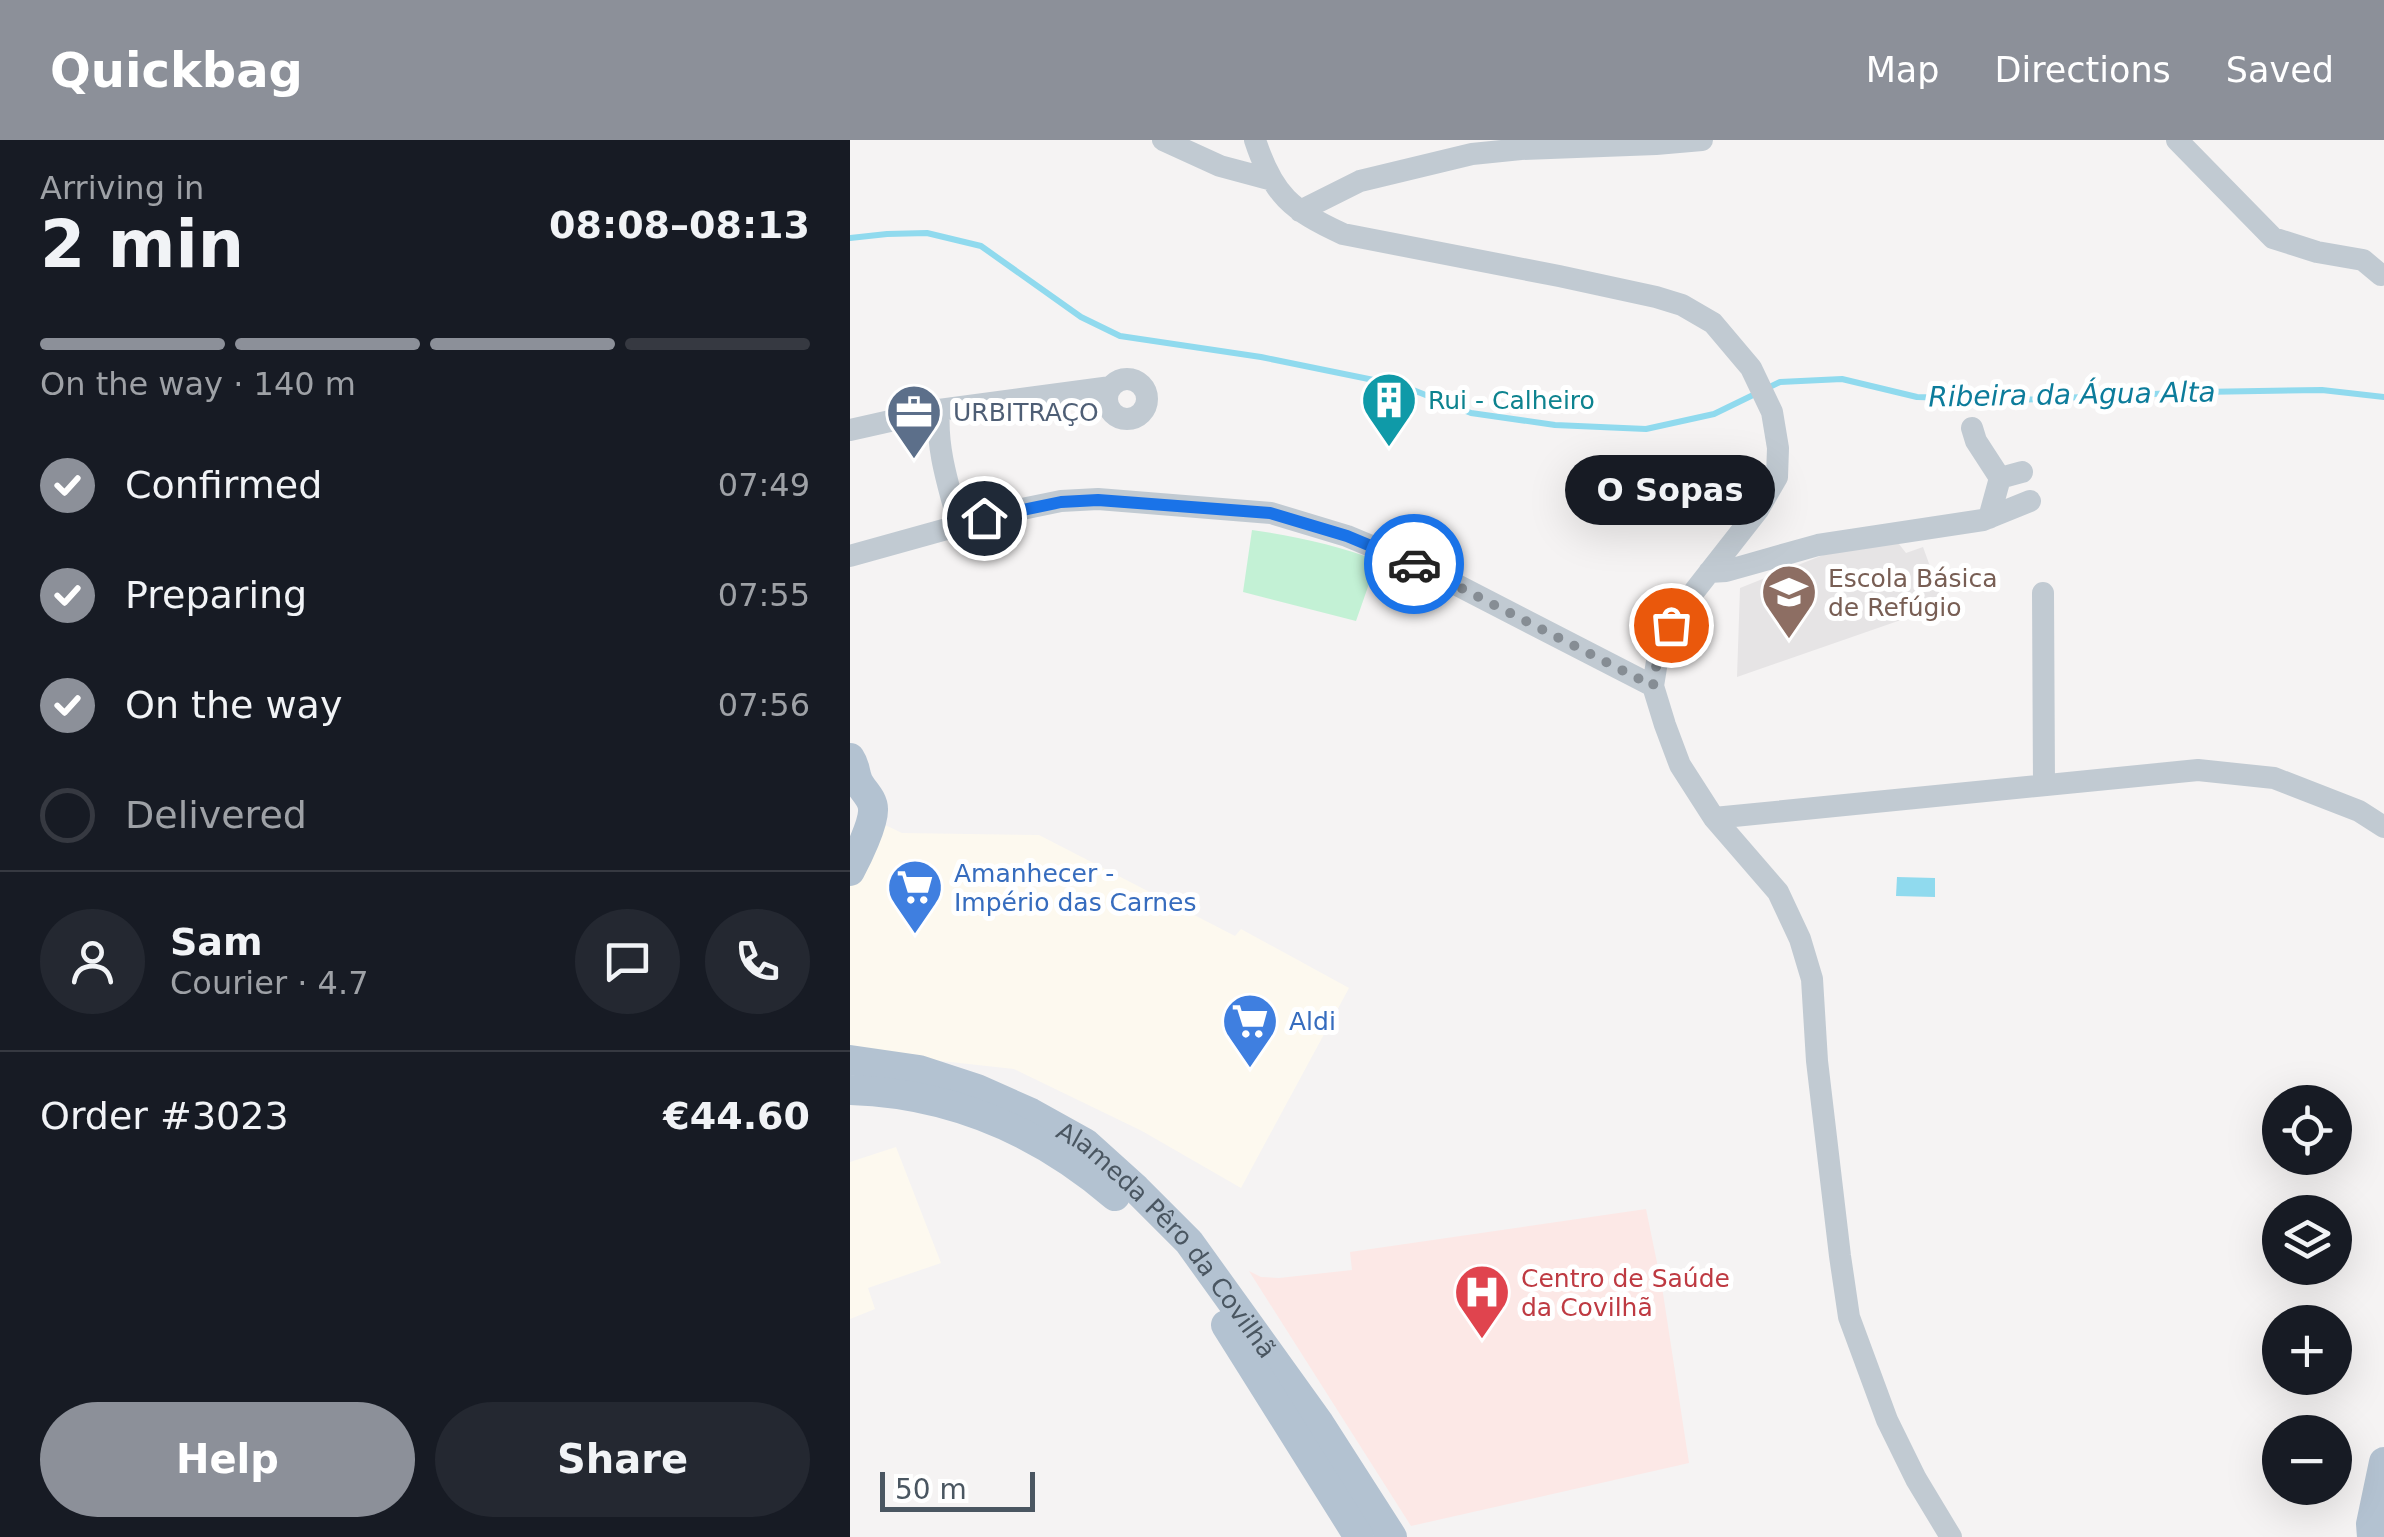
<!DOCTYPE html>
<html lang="en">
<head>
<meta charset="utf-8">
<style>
  :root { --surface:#171b24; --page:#242831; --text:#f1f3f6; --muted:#9ea1a6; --line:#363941; --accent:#8c9099 }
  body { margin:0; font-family:"DejaVu Sans",sans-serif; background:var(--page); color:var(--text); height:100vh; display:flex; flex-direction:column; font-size:38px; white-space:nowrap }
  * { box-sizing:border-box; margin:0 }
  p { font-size:32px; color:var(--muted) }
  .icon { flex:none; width:55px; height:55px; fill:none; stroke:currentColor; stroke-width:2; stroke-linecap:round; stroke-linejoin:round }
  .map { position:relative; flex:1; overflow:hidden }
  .drawer { display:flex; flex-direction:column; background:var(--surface); width:850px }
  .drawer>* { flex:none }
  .controls { position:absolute; left:1412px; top:945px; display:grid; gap:20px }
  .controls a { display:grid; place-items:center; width:90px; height:90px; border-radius:50%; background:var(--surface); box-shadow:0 10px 40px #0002; font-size:50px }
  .scale { position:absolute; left:30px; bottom:25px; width:155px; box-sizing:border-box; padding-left:10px; border:5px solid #4a5661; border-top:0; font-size:28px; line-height:35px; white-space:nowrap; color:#4a5661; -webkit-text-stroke:8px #fff; paint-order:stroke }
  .pin { position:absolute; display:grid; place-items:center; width:85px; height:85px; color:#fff; margin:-42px; border:5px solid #fff; border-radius:50%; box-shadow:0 2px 10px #0007 }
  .courier { position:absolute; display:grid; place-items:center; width:100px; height:100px; margin:-50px; border:8px solid #1a73e8; border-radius:50%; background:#fff; color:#222; box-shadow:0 2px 12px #0007 }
  .bubble { position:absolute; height:70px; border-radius:35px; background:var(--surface); box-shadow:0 10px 40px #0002; font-size:32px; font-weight:700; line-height:70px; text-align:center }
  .overview em { font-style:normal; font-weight:700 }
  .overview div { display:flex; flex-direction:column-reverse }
  .overview { display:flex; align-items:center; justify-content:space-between; height:170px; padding:0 40px }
  h1 { font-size:65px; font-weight:700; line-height:75px }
  .bar { display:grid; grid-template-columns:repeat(4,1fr); gap:15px 10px; align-content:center; height:120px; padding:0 40px }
  .bar i { height:12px; border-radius:8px; background:var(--line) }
  .bar .on { background:var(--accent) }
  .bar p { grid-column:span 4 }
  .line { display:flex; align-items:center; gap:25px; padding:0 40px; border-top:2px solid var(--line) }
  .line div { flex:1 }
  .round { display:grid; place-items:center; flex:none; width:105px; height:105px; border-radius:52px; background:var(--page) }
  ol { padding:0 40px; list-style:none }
  li { display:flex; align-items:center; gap:30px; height:110px }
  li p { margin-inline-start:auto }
  li .icon { padding:10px; border-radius:50%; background:var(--accent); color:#fff; stroke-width:4 }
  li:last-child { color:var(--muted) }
  li i { width:55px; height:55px; border:5px solid var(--line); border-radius:50% }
  .cta { display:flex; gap:20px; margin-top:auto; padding:20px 40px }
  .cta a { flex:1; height:115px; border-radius:60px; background:var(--accent); color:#fff; font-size:40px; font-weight:700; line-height:115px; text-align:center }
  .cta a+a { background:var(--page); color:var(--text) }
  header { display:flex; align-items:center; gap:60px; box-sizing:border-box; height:140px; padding:0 50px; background:var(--accent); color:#fff }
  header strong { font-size:48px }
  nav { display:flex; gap:55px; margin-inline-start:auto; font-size:35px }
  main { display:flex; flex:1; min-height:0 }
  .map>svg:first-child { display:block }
</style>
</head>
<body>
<header>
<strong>Quickbag</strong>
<nav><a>Map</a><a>Directions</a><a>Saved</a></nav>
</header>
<main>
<section class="drawer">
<div class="overview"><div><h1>2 min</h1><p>Arriving in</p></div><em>08:08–08:13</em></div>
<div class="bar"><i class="on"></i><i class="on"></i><i class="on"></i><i></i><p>On the way · 140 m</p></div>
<ol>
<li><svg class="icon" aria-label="check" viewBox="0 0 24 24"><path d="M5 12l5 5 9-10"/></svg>Confirmed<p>07:49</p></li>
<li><svg class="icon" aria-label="check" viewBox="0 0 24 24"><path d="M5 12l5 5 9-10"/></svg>Preparing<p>07:55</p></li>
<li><svg class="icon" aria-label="check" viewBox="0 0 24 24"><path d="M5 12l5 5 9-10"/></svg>On the way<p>07:56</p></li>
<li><i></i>Delivered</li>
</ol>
<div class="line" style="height:180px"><a class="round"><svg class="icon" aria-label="person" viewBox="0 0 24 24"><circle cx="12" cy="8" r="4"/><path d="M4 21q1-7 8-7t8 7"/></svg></a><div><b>Sam</b><p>Courier · 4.7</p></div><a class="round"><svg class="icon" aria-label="chat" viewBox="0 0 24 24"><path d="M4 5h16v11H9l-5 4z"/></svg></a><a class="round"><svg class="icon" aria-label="phone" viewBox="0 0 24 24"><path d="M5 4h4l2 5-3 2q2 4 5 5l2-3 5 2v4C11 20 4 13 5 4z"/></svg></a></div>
<div class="line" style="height:130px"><div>Order #3023</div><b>€44.60</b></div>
<div class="cta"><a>Help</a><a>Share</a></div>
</section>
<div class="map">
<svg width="1534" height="1397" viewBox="0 0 1534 1397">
  <rect width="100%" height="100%" fill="#f5f3f3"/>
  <path fill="#fdf9ef" d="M 31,683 L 52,693 L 189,695 L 385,796 L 391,789 L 499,848 L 391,1048 L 292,991 L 164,929 L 0,911 L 0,744 Z
    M 46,1007 L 91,1123 L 18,1148 L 25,1169 L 0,1179 L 0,1022 Z"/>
  <path fill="#e6e4e5" d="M 1041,400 L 1049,404 L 1056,413 L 1073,407 L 1094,465 L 887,537 L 890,448 L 983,411 Z"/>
  <path fill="#fce8e6" d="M 796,1069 L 812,1147 L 839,1323 L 561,1386 L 399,1131 L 411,1137 L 429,1138 L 502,1130 L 500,1112 Z"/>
  <path fill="#c3f1d5" d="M 402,390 C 447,396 488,406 530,421 L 520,441 L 506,481 L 393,452 Z"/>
  <path fill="#90daee" d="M 1047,737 L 1085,738 L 1085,757 L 1046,756 Z"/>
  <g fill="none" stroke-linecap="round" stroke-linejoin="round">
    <path stroke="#90daee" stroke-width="6" d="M 0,98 L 37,94 L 77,93 L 131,106 L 231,177 L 270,196 L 411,217 L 553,246 L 621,273 L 705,285 L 796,289 L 864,274 L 930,242 L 992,239 L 1067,257 L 1164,260 L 1350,252 L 1472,250 L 1534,257"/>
    <path stroke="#c1cad2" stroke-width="22" d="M 313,0 L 370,26 L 422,40
      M 405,0 C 423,55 441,70 493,94 L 709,136 L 806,157 L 832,165 L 863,183 L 901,228 L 922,272 L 928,308 L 927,337 L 908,370 L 832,467 L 810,503 L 803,546 L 815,585 L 830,625 L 864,678 L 928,752 L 950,799 L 962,839 L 967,921 L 990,1116 L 999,1177 L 1037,1280 L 1066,1339 L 1101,1397
      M 1327,0 L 1423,98 L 1467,112 L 1513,120 L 1531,135
      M 450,71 L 510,41 L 622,14 L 671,9 L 806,4 L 852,0
      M257 259a20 20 0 1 1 40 0a20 20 0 1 1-40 0Z
      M 89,270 C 86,309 99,347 109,385
      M 1122,288 L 1126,301 L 1150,338
      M 0,290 L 89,270 L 261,247
      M 1139,378 L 1150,338 L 1172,332
      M 0,416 L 158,372 L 211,361 L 248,359 L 421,373 L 497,396 L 576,429 L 803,546
      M 859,432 L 876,431 L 968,405 L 1133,380 L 1180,361
      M 1193,453 L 1194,645
      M 864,678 L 1348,630 L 1424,638 L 1509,671 L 1534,687"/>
    <g stroke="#b3c2d1" stroke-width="30">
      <path d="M 0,618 C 6,627 4,632 8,641 C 12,650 23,658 23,669 C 24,683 7,718 0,731"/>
      <path id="s1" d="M 0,920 L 69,930 L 127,949 L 181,973 L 235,1003 L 286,1049 L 339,1102 L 469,1283 L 542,1397"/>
      <path d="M 0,950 C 101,953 189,991 265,1056"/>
      <path d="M 376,1185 L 509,1397"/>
      <path d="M 1522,1397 L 1521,1384 L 1534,1322"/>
    </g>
  </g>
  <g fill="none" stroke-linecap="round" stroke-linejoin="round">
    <path stroke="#868d94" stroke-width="10" stroke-dasharray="0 18" d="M 564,424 L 803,546 L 810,503 L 821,485"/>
    <path stroke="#1a73e8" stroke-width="12" d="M 134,378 L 211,362 L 248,360 L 420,373 L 497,396 L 564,424"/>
  </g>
  <defs>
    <g id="building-pin" transform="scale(2.875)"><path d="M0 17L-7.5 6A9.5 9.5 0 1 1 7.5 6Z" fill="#0f9aa8" stroke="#fff"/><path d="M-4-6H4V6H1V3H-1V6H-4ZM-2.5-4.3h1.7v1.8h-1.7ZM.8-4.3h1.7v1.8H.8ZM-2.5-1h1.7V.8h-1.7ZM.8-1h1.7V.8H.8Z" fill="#fff"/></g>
    <g id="office-pin" transform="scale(2.875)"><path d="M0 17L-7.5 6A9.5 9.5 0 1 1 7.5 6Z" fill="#5c6f8a" stroke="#fff"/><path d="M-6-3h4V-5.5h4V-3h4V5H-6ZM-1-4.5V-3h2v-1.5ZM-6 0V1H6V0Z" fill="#fff"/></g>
    <g id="school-pin" transform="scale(2.875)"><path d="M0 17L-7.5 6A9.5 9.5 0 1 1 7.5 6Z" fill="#8d6e63" stroke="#fff"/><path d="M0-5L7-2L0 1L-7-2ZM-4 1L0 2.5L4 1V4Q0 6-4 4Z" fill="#fff"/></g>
    <g id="supermarket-pin" transform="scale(2.875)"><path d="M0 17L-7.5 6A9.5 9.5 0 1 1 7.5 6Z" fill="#3f7fe0" stroke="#fff"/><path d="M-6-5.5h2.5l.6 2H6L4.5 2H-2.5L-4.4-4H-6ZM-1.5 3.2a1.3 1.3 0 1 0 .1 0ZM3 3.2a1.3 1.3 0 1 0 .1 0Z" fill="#fff"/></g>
    <g id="hospital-pin" transform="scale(2.875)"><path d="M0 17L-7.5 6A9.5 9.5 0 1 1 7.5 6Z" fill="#e0444e" stroke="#fff"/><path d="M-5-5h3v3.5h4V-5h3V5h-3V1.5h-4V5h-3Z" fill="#fff"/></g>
  </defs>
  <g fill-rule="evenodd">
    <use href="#building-pin" x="539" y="260"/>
    <use href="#office-pin" x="64" y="272"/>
    <use href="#school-pin" x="939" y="452"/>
    <use href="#supermarket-pin" x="65" y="747"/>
    <use href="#supermarket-pin" x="400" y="881"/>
    <use href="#hospital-pin" x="632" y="1152"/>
  </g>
  <g text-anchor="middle" stroke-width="10" stroke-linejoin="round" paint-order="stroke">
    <g font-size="25" fill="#0d838f" stroke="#fff" text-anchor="start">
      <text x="578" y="269">Rui - Calheiro</text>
    </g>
    <g font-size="25" fill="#4e5e75" stroke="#fff" text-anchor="start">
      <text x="103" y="281">URBITRAÇO</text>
    </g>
    <g font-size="25" fill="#785e54" stroke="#fff" text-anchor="start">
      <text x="978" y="447">Escola Básica<tspan x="978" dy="29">de Refúgio</tspan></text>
    </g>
    <g font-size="25" fill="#366cbe" stroke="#fff" text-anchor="start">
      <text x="104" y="742">Amanhecer -<tspan x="104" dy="29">Império das Carnes</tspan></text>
      <text x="439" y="890">Aldi</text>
    </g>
    <g font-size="25" fill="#4a5661" stroke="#fff">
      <text dy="9" stroke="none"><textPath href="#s1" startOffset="378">Alameda Pêro da Covilhã</textPath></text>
    </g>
    <g font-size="25" fill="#be3a42" stroke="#fff" text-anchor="start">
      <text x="671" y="1147">Centro de Saúde<tspan x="671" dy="29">da Covilhã</tspan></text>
    </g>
    <g font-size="28" font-style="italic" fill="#0c7c9b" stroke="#fff">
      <text transform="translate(1222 254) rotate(-1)" y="10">Ribeira da Água Alta</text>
    </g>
  </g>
</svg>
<div class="controls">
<a><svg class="icon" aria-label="locate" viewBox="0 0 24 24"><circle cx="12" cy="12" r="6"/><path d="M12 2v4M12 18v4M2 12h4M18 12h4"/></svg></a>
<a><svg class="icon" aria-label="layers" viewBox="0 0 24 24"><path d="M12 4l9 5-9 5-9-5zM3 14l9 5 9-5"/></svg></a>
<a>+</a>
<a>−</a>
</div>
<div class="scale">50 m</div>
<div class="pin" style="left:821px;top:485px;background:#ea580c"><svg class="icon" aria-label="bag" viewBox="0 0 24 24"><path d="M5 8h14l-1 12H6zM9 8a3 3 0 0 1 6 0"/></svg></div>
<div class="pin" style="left:134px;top:378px;background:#1f2937"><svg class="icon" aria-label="home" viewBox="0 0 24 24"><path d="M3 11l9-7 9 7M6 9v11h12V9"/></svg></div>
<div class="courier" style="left:564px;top:424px"><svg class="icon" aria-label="car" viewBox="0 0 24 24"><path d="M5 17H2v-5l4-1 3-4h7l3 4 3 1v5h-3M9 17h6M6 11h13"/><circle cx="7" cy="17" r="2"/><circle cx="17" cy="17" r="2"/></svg></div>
<div class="bubble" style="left:715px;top:315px;width:210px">O Sopas</div>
</div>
</main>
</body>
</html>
